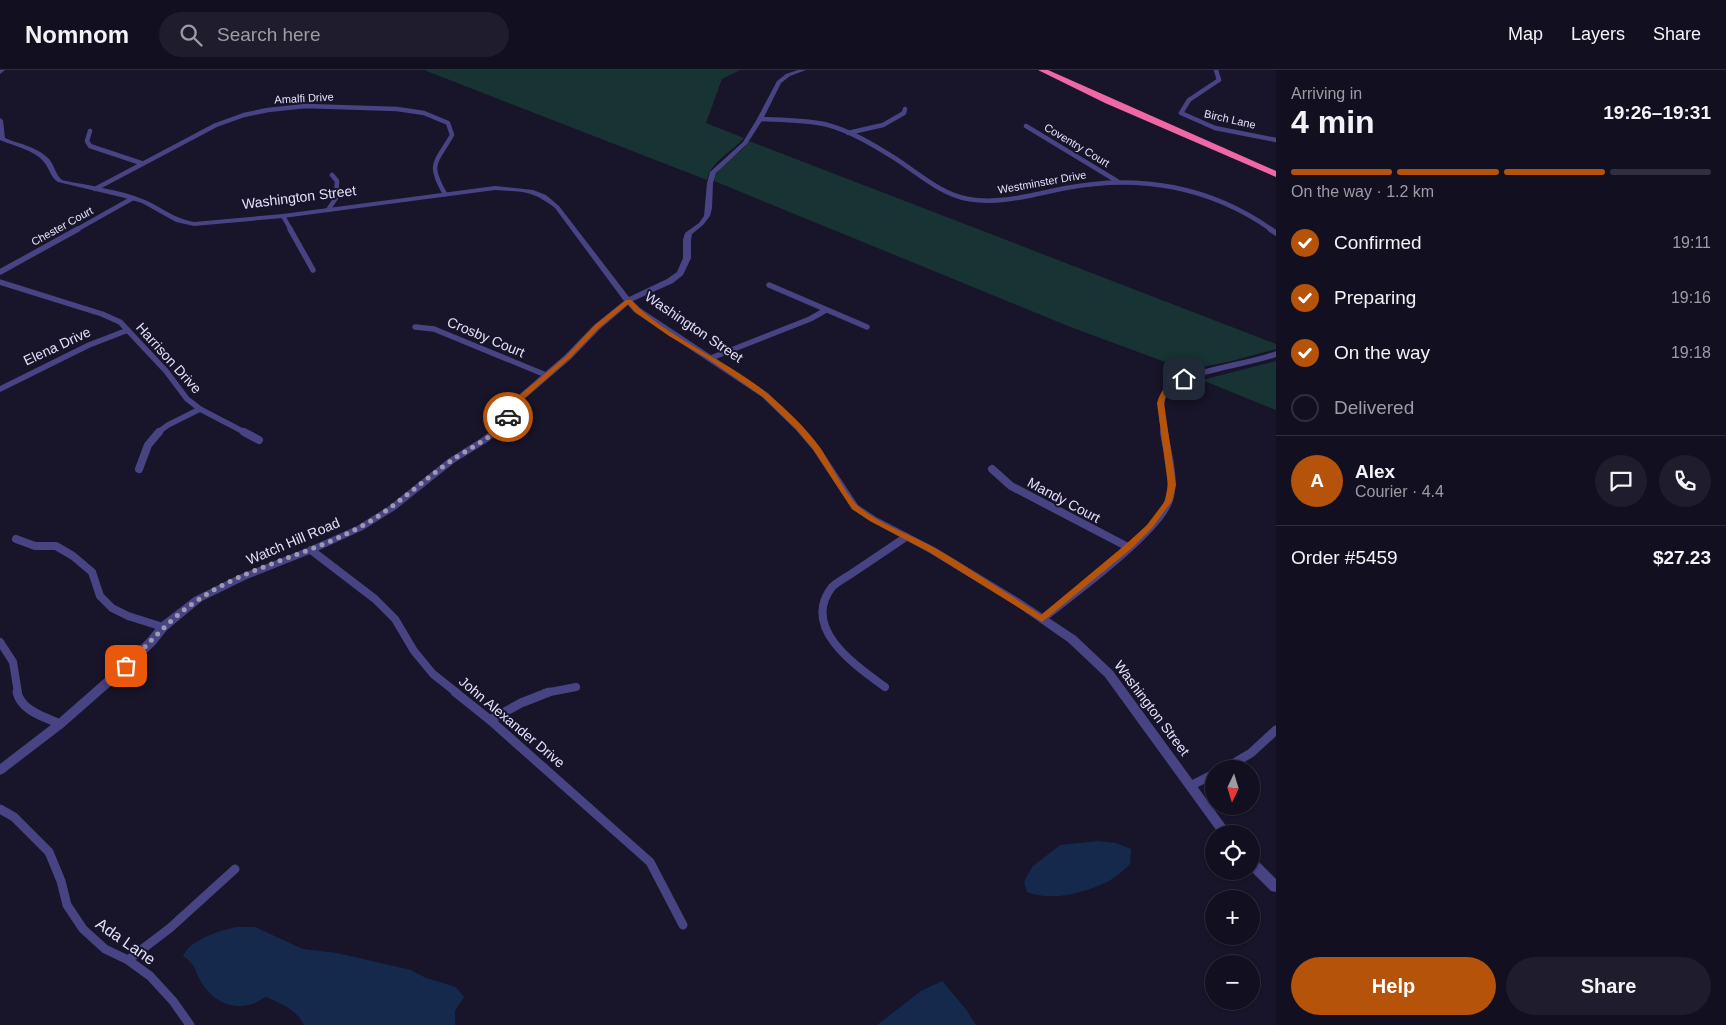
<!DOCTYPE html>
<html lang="en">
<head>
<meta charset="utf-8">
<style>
  :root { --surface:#120f20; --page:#1f1d2d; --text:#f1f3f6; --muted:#9c9ca5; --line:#312f3e; --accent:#b45309 }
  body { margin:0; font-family:Arial,sans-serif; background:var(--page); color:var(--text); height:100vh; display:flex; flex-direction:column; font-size:19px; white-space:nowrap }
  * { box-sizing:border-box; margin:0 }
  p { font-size:16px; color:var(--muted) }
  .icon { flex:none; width:28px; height:28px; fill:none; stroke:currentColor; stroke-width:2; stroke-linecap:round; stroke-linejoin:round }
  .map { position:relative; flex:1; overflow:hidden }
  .panel { display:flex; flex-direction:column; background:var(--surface); width:450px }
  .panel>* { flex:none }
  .needle { width:32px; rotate:184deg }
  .tools { position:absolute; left:1205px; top:690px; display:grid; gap:10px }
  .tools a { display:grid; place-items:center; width:55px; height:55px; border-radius:50%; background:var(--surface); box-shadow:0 1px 4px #0004,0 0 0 1px var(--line); font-size:25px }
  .pin { position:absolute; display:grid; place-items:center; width:42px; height:42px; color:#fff; margin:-21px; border-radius:10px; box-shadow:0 2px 8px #0006 }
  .courier { position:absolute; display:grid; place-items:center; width:50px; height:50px; margin:-25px; border:4px solid #b45309; border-radius:50%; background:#fff; color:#222; box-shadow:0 1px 6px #0007 }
  .overview em { font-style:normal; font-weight:700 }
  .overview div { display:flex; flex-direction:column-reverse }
  .overview { display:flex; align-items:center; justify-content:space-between; height:85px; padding:0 15px }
  h1 { font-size:32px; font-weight:700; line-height:38px }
  .bar { display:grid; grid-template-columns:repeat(4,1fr); gap:8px 5px; align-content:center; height:60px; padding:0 15px }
  .bar i { height:6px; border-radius:4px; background:var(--line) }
  .bar .on { background:var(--accent) }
  .bar p { grid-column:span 4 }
  .line { display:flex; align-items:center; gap:12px; padding:0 15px; border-top:1px solid var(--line) }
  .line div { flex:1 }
  .round { display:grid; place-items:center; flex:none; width:52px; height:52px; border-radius:26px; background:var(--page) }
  ol { padding:0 15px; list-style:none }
  li { display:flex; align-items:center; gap:15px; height:55px }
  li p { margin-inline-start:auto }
  li .icon { padding:5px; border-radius:50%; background:var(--accent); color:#fff; stroke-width:4 }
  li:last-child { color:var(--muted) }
  li i { width:28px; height:28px; border:2px solid var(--line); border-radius:50% }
  .button { display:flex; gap:10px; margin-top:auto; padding:10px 15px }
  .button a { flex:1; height:58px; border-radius:30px; background:var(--accent); color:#fff; font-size:20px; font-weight:700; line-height:58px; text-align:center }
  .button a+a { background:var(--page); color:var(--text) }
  header { display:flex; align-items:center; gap:30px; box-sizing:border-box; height:70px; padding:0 25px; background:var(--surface); border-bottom:1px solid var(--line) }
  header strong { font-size:24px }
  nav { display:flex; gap:28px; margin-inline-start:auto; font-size:18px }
  .search { width:350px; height:45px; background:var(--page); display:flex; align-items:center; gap:12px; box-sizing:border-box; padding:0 18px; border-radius:28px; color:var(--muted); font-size:19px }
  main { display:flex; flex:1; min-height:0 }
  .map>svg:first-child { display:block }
</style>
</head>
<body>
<header>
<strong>Nomnom</strong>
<div class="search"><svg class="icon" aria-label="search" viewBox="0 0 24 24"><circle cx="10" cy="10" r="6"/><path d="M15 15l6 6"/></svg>Search here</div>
<nav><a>Map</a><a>Layers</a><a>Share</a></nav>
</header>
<main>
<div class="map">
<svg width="1276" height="955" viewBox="0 0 1276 955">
  <rect width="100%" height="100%" fill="#18142a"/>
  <path fill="#183333" d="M 424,0 L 740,0 L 722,9 L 706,53 L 744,68 C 732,82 711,91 707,110 Z
    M 749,71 L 1276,274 L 1276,279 L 1232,291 L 1187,300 L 1073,258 L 714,111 C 718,92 739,87 749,71 Z
    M 1276,291 L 1276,340 L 1202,310 Z"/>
  <path fill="#15294d" d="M 1098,771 L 1116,773 L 1131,779 L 1130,794 C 1124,800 1116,807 1109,811 C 1084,823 1053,832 1027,822 L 1024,812 L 1032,797 L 1060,775 Z
    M 236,857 L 255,857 L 303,879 L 337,883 L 411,900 L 426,908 L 456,917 L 464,927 L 455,941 L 455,955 L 304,955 C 296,939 282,934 266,927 C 260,930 254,934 248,935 C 228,940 209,927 200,910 C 194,898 195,894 183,886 C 191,869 219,861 236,857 Z
    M 942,911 L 965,938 L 976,955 L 877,955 L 921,921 Z"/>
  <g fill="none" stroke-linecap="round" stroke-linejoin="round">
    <path stroke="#484484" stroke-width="4.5" d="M 1216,0 L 1219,10 L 1189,30 L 1181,43 L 1215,58 L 1276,70
      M 760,49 C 781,50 803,50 824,54 C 849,60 872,74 893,87 C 917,102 940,124 968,129 C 1001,135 1034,124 1066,118 C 1139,104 1210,116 1272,160
      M 1026,56 L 1117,111
      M 90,61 L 87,71 L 90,76 L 141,93
      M 848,63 L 883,55 L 904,43 L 905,39
      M 95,119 L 216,55 L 244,45 L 268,40 L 305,36 L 397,39 L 424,43 L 448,53 L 452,65 C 436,93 427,93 445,124
      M 328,140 L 336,128 L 337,111 L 332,105
      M 283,146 L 291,160
      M 76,160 L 133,128"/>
    <path stroke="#484484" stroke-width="5.5" d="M 290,159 L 313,200
      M 1270,159 L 1276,163
      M 0,202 L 78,159
      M 0,212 L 102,244 L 120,252 L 166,301 L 187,329 L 200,339 L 246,363
      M 769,215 L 867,257
      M 415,257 L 434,259 L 546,305
      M 711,288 L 810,249 L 826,240
      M 0,319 L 89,275 L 128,260
      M 157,363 L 168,355 L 200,339
      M 1164,363 C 1162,351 1159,333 1165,322 C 1176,302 1252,294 1276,284"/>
    <path stroke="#484484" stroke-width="8" d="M 244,362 L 259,370
      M 139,399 L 148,375 L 159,362
      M 992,399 L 1011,416 L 1128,477
      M 16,469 L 35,476 L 56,476 L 73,486 L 92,502 L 100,526 L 112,538 L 128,546 L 163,557
      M 311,480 L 375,529 L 395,549 L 414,581 L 433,604 L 457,623
      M 1042,549 C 1071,526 1159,462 1169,430 C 1176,409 1167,383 1164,362
      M 0,572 L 13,592 L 18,623
      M 885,617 C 856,596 800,558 832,517 C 837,512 845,508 851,504 C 869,492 888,479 906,467
      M 545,623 L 576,617"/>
    <path stroke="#484484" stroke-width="9" d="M 17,622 C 21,641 45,647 60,654
      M 455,622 L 490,650 L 650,792 L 683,855
      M 490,650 L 521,633 L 549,622
      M 1224,699 L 1251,683 L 1276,660
      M 1190,716 L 1214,704
      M 0,739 L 14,747 L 49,782 L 61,811 L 67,835 L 83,859 L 105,879 L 128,890 L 150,906 L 173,931 L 190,955
      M 128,890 L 170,858 L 235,799"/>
    <path fill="#484484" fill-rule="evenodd" d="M 0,0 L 5,0 L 0,4 Z
      M 798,0 L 806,0 L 790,6 L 781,13 L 763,49 L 747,74 L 716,103 L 713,113 L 712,138 L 710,146 L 703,155 L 692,164 L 691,170 L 691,188 L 683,205 L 673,213 L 633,231 L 640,238 L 768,323 L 802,356 L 819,376 L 858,435 L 876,447 L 936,478 L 1020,529 L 1076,566 L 1113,601 L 1232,764 L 1219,764 L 1105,607 L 1068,572 L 1012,533 L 928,482 L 870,451 L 852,439 L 813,380 L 796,360 L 762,327 L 634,242 L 628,235 L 600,259 L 571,289 L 521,332 L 508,355 L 489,371 L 454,393 L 395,440 L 363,460 L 315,482 L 247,509 L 202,531 L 167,560 L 155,575 L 130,599 L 64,657 L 4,703 L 0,705 L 0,694 L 56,651 L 122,593 L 147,569 L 159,554 L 194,527 L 239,505 L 307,478 L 357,456 L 389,436 L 448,389 L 483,367 L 501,352 L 514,329 L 565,285 L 594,255 L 624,231 L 555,138 C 532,120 523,122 495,120 L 283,148 L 194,156 L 176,152 L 142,133 L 125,128 L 58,112 C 50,107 50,99 44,92 C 34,80 14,76 0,70 L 0,48 L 3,50 L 5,68 C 19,74 38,77 49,89 C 55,96 55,104 62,110 C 89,116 119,119 145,130 C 163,138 173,148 194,152 L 283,144 L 495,116 L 533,120 L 546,125 L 559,136 L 629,227 L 667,209 L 677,202 L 683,188 L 683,170 L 685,163 L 699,153 L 704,146 L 707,113 L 710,102 L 743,72 L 757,49 L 777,11 L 786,4 Z
      M 1251,788 L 1256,789 L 1276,809 L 1276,822 L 1271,821 L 1251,801 Z"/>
    <path fill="#ef68a5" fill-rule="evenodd" d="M 1038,0 L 1048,0 L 1276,101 L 1276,107 L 1105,33 Z"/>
  </g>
  <path fill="#b45309" d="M 626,230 L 631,230 C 669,270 726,289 768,324 C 787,340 807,359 821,379 C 830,393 847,426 858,436 C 880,455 910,464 935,478 C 971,499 1006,523 1041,545 L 1125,475 L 1147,455 L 1165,431 L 1168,415 L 1157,333 C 1161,318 1170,311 1184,307 L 1188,309 L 1187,310 C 1175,315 1167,319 1164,333 L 1176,415 L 1172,431 L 1152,458 L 1131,479 L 1042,552 L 929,482 L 870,451 L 852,439 L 813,379 L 796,359 L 763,327 L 708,289 L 669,266 L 635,242 L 628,234 L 599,258 L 570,288 L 520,332 L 510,349 L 505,349 L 504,347 L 515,329 L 566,286 L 595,255 Z"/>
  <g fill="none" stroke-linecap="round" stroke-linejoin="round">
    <path stroke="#9d99b2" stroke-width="5" stroke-dasharray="0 9" d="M 126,596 C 150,573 170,548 198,530 C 245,497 309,485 360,457 C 394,439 420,412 451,391 C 470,377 496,367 508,347"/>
  </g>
  <g text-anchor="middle" stroke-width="4" stroke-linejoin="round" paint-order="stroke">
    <g font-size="11" fill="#e4e0fc" stroke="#18142a">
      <text transform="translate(304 28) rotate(-3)" y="4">Amalfi Drive</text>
      <text transform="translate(1230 49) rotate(13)" y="4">Birch Lane</text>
      <text transform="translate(1077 75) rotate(31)" y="4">Coventry Court</text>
      <text transform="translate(1042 112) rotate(-10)" y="4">Westminster Drive</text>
      <text transform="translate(62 156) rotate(-29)" y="4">Chester Court</text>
    </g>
    <g font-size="14" fill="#e4e0fc" stroke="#18142a">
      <text transform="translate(299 127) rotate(-7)" y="5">Washington Street</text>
      <text transform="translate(694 257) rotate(34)" y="5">Washington Street</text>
      <text transform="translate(486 267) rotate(23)" y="5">Crosby Court</text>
      <text transform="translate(57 276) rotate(-25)" y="5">Elena Drive</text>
      <text transform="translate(169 288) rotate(48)" y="5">Harrison Drive</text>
      <text transform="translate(1064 430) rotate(28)" y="5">Mandy Court</text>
      <text transform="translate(293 471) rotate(-23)" y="5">Watch Hill Road</text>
      <text transform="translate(1152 638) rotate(53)" y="5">Washington Street</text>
      <text transform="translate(512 652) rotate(40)" y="5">John Alexander Drive</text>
    </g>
    <g font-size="16" fill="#e4e0fc" stroke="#18142a">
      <text transform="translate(126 871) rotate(35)" y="6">Ada Lane</text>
    </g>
  </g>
</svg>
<div class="tools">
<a><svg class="needle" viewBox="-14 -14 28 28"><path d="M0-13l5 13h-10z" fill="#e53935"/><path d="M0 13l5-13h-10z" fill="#9c9ca5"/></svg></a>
<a><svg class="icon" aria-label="locate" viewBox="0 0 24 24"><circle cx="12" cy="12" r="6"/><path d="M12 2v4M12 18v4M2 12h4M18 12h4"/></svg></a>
<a>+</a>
<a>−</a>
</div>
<div class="pin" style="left:126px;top:596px;background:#ea580c"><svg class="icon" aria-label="bag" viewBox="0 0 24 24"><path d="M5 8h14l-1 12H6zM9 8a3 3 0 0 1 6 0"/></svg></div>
<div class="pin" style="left:1184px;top:309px;background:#1f2937"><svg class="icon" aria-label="home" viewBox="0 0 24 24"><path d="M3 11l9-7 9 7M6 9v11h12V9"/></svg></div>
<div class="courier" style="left:508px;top:347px"><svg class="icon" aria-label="car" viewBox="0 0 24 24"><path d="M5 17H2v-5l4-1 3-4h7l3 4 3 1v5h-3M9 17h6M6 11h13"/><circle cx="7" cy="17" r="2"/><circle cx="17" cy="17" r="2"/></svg></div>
</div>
<section class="panel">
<div class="overview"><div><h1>4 min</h1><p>Arriving in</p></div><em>19:26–19:31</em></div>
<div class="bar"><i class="on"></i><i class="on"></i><i class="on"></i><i></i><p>On the way · 1.2 km</p></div>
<ol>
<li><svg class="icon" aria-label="check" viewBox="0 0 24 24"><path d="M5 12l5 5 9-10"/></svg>Confirmed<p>19:11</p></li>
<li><svg class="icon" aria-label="check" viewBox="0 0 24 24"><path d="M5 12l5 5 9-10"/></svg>Preparing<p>19:16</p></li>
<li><svg class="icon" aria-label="check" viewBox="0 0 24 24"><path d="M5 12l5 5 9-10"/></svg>On the way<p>19:18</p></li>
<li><i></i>Delivered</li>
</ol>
<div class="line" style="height:90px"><b class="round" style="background:var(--accent);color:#fff">A</b><div><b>Alex</b><p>Courier · 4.4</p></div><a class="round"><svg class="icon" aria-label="chat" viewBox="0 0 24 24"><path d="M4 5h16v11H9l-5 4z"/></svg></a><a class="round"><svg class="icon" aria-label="phone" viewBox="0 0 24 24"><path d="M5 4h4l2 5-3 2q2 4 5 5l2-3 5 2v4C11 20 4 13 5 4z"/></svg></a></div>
<div class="line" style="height:65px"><div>Order #5459</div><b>$27.23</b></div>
<div class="button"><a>Help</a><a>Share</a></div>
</section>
</main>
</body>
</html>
